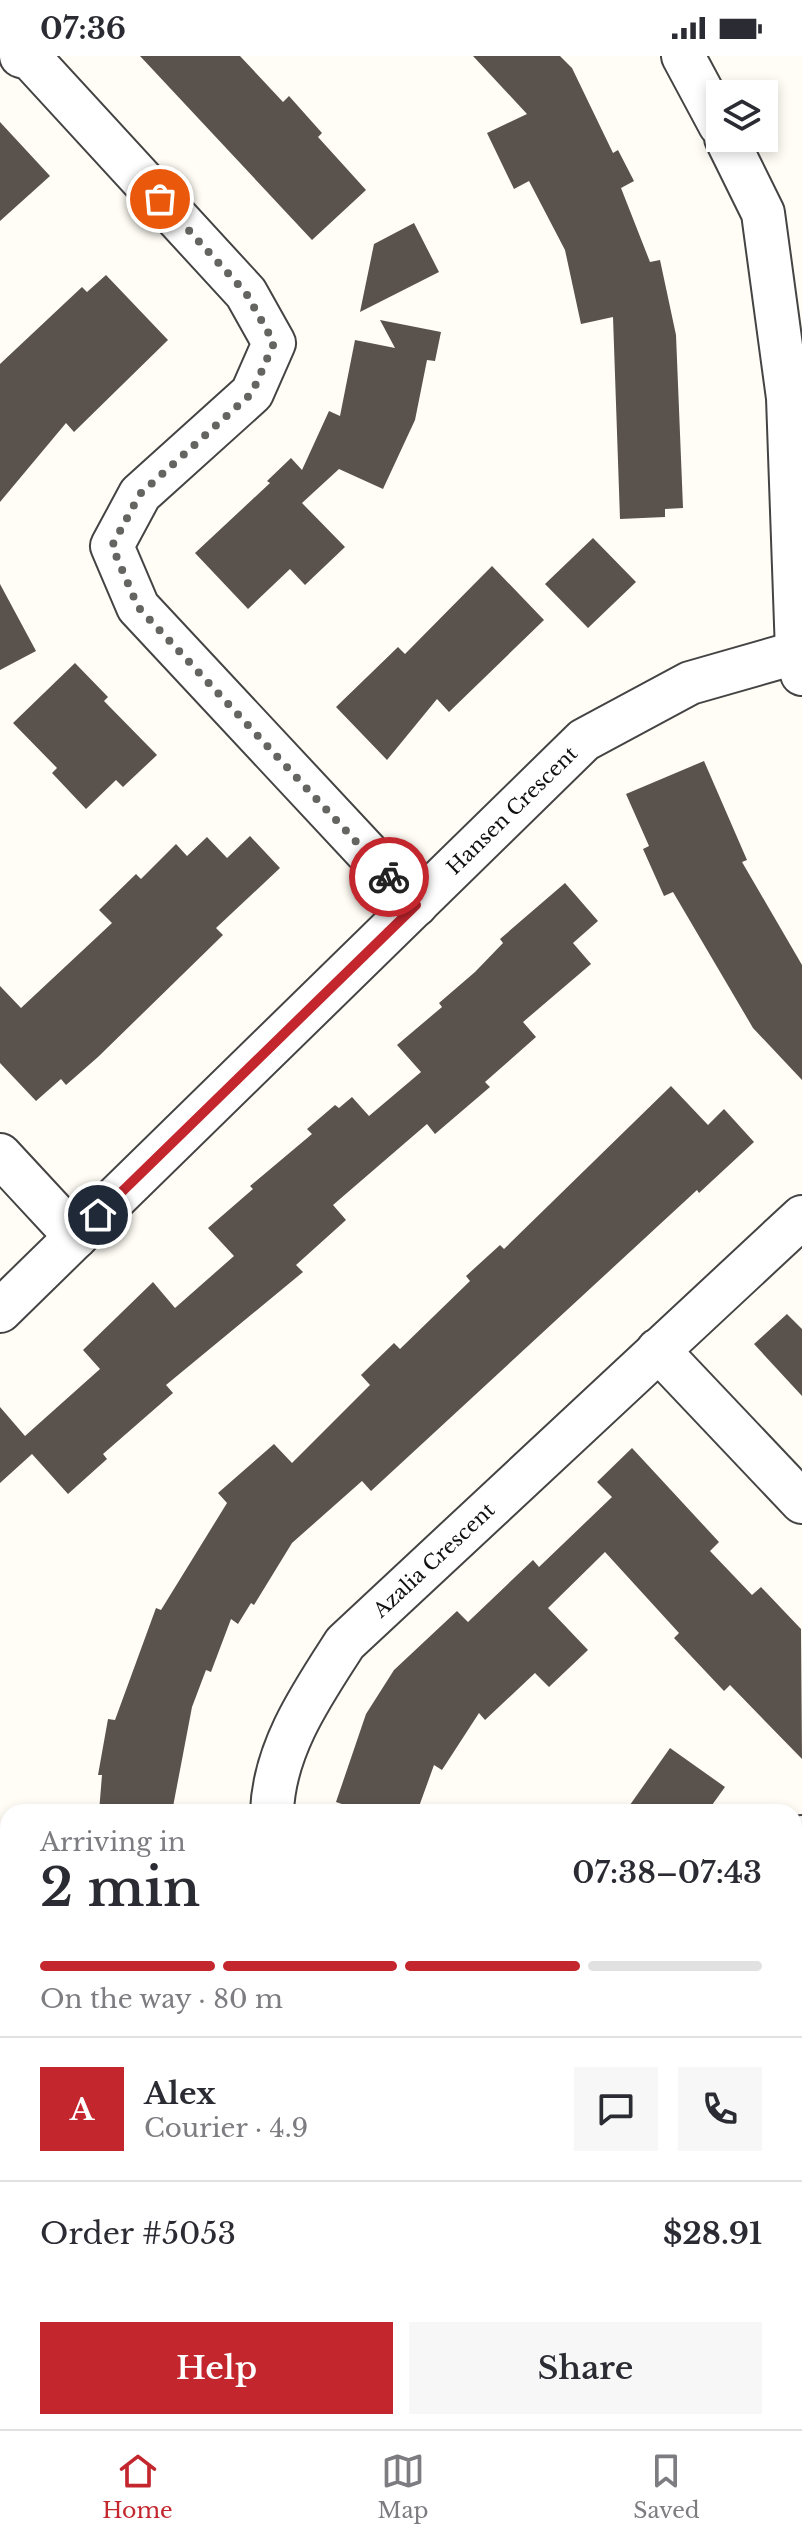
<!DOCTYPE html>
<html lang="en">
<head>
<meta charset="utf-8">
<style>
  :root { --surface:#fff; --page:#f7f7f7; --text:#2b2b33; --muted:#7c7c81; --line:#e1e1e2; --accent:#c4262e }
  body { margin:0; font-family:"Libre Baskerville",serif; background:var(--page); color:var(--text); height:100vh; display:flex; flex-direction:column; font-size:30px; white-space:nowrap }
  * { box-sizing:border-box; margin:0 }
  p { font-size:26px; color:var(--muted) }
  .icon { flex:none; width:44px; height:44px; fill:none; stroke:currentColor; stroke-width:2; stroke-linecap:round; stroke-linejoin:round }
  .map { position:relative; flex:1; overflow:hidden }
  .side { position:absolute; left:0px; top:1748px; width:802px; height:626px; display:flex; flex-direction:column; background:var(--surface); border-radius:24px 24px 0 0; box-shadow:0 4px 12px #0003 }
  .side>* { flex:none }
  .fabs { position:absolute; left:706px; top:24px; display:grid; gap:16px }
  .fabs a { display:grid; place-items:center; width:72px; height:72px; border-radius:0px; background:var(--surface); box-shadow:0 4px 12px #0003; font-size:40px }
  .pin { position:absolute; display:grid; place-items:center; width:68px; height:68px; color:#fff; margin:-34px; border:4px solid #fff; border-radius:50%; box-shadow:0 2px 8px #0007 }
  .courier { position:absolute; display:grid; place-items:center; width:80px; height:80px; margin:-40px; border:6px solid #c4262e; border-radius:50%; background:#fff; color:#222; box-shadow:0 2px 10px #0007 }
  .overview em { font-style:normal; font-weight:600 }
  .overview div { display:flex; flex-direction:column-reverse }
  .overview { display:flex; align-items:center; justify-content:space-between; height:136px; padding:0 40px }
  h1 { font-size:52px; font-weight:600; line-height:60px }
  .bar { display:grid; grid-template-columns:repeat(4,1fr); gap:12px 8px; align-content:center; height:96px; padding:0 40px }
  .bar i { height:10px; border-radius:6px; background:var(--line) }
  .bar .on { background:var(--accent) }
  .bar p { grid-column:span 4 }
  .line { display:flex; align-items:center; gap:20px; padding:0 40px; border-top:2px solid var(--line) }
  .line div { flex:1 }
  .round { display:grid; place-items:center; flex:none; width:84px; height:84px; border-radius:0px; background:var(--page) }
  .action { display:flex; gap:16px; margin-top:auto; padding:16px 40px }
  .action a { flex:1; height:92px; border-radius:0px; background:var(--accent); color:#fff; font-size:32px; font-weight:600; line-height:92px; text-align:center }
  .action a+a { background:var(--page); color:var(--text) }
  .status { display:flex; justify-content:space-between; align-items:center; height:56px; padding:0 40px; background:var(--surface); direction:ltr }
  .status svg { height:22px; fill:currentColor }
  .menu { display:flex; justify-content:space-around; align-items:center; height:112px; border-top:2px solid var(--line); background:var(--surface); font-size:22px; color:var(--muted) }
  .menu a { display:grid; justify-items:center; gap:4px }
  .menu .on { color:var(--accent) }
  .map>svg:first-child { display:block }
</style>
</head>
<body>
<div class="status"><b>07:36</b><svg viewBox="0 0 49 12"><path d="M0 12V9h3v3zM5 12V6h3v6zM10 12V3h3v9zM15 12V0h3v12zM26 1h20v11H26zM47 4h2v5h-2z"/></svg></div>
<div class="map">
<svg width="802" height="2373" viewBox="0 0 802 2373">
  <rect width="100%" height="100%" fill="#fffdf5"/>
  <path fill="#d5ebbd" d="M 0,2280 L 8,2280 L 8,2366 L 246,2366 L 245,2373 L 0,2373 Z"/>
  <path fill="#5a524d" d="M 140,0 L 240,0 L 283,46 L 289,40 L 322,77 L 318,81 L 366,134 L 312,184 Z
    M 473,0 L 560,0 L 572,12 L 613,97 L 618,94 L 634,125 L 621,132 L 650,206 L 660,204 L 676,279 L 683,452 L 665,453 L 665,461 L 620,463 L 613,261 L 581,268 L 565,194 L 529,125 L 514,133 L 487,77 L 527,58 Z
    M 0,66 L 50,120 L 0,165 Z
    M 414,167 L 439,216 L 360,256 L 374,188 Z
    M 106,219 L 168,284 L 74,376 L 66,367 L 0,446 L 0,308 L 82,231 L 87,236 Z
    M 380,264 L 441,276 L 435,305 L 427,304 L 415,364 L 383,433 L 339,413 L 302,447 L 345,491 L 305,529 L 290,513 L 248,553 L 195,497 L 270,427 L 267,425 L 291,402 L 302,414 L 329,355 L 340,360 L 355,284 L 395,292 Z
    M 593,482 L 636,526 L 588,572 L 545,528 Z
    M 492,510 L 544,564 L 449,656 L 437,643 L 387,704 L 336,651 L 398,591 L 405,598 Z
    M 0,528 L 36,595 L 0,614 Z
    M 75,607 L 108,641 L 104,645 L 157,699 L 123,731 L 116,724 L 86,753 L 52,717 L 57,712 L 13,667 Z
    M 704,705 L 747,804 L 742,806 L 802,909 L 802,1024 L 753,972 L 673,836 L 664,840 L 643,793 L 649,790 L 626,738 Z
    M 250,780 L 280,812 L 216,872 L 223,879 L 98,1001 L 66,1029 L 61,1023 L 36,1045 L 0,1007 L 0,930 L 21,952 L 112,867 L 99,854 L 136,818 L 141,823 L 176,788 L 187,800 L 207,781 L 227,802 Z
    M 565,827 L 598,865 L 573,887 L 591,908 L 523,966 L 536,981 L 485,1026 L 490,1031 L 435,1078 L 427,1068 L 333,1149 L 346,1164 L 296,1209 L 303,1216 L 166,1329 L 173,1337 L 103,1398 L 107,1403 L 68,1438 L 32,1398 L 0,1427 L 0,1351 L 25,1380 L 100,1313 L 83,1294 L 153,1226 L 175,1252 L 234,1200 L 208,1172 L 253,1133 L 250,1130 L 312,1078 L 307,1073 L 335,1049 L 339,1052 L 352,1041 L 369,1060 L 421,1016 L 397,989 L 442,951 L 439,947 L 475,916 L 503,887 L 500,883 Z
    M 671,1030 L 708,1069 L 724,1053 L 754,1086 L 699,1137 L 697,1134 L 371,1435 L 362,1425 L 292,1487 L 254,1549 L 251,1547 L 238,1568 L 231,1563 L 211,1616 L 206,1614 L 192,1651 L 172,1756 L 99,1756 L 102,1719 L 98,1719 L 108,1663 L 115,1664 L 156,1552 L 161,1554 L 227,1447 L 218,1437 L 274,1388 L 292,1407 L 370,1329 L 361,1319 L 394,1287 L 400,1293 L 470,1225 L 466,1220 L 500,1189 L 504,1193 Z
    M 787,1258 L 802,1273 L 802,1340 L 754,1288 Z
    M 632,1392 L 719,1486 L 710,1495 L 752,1539 L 761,1531 L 801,1573 L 802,1703 L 730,1629 L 724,1635 L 674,1582 L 679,1577 L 605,1496 L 548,1552 L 588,1594 L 549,1631 L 535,1617 L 485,1664 L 479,1657 L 442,1714 L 434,1709 L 417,1756 L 365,1756 L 336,1746 L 366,1658 L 394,1614 L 457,1555 L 468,1566 L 533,1504 L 539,1511 L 612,1441 L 597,1426 Z
    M 670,1692 L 725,1731 L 707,1756 L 625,1756 Z"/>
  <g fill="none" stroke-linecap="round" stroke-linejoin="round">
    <g stroke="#444" stroke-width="46">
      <g id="minor">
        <path d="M 21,0 L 31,3 L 246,237 L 274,287 L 252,337 L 140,438 L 112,490 L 138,551 L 416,849"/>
        <path d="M 683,0 L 720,69"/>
        <path d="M 726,82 L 763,157 L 788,342 L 797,596 L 802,618"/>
        <path d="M 0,1099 L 76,1181"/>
        <path id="s1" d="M 0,1255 L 584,684 L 690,627 L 802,595"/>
        <path d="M 658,1294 L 802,1446"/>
        <path id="s2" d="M 272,1756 C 274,1693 312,1638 345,1587 L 802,1161"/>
        <path d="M 794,1792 L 802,1781"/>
      </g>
    </g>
    <use href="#minor" stroke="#fff" stroke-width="42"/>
  </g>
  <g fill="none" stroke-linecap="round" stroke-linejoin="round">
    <path stroke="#646461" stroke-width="8" stroke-dasharray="0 14.4" d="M 160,143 L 246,237 L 274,287 L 252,337 L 140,438 L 112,490 L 138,551 L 389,821"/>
    <path stroke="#c4262e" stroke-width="10" d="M 98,1159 L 416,849 L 389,821"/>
  </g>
  <g text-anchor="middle" stroke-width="8" stroke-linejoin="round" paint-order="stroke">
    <g font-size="20" fill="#111" stroke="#fff">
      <text dy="7" stroke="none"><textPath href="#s1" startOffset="716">Hansen Crescent</textPath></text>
      <text dy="7" stroke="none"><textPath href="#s2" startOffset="308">Azalia Crescent</textPath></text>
    </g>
  </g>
</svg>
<div class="fabs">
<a><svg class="icon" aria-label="layers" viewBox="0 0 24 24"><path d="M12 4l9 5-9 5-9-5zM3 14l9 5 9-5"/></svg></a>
</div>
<div class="pin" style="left:160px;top:143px;background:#ea580c"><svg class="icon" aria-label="bag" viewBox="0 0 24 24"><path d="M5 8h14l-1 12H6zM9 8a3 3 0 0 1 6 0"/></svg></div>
<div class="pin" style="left:98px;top:1159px;background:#1f2937"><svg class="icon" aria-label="home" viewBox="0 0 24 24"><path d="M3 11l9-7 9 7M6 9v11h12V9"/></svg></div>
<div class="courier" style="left:389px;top:821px"><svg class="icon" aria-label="bike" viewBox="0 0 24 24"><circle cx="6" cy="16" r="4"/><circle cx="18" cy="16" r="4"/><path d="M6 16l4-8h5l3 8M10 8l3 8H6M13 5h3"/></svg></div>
<section class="side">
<div class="overview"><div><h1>2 min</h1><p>Arriving in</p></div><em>07:38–07:43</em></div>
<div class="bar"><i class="on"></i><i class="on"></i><i class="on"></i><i></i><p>On the way · 80 m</p></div>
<div class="line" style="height:144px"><b class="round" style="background:var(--accent);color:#fff">A</b><div><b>Alex</b><p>Courier · 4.9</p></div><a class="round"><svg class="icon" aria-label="chat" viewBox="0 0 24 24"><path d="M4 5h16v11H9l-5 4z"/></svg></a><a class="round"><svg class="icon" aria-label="phone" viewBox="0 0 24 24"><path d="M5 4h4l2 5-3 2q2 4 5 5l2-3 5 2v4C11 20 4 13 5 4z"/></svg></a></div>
<div class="line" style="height:104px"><div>Order #5053</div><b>$28.91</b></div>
<div class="action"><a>Help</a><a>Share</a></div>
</section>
</div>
<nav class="menu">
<a class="on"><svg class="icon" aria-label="home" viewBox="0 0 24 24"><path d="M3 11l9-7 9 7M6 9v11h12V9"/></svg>Home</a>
<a><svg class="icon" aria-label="map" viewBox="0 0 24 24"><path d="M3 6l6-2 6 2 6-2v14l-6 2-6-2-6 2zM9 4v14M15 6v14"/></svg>Map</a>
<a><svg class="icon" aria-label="saved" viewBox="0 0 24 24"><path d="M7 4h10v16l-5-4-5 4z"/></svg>Saved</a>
</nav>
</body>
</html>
